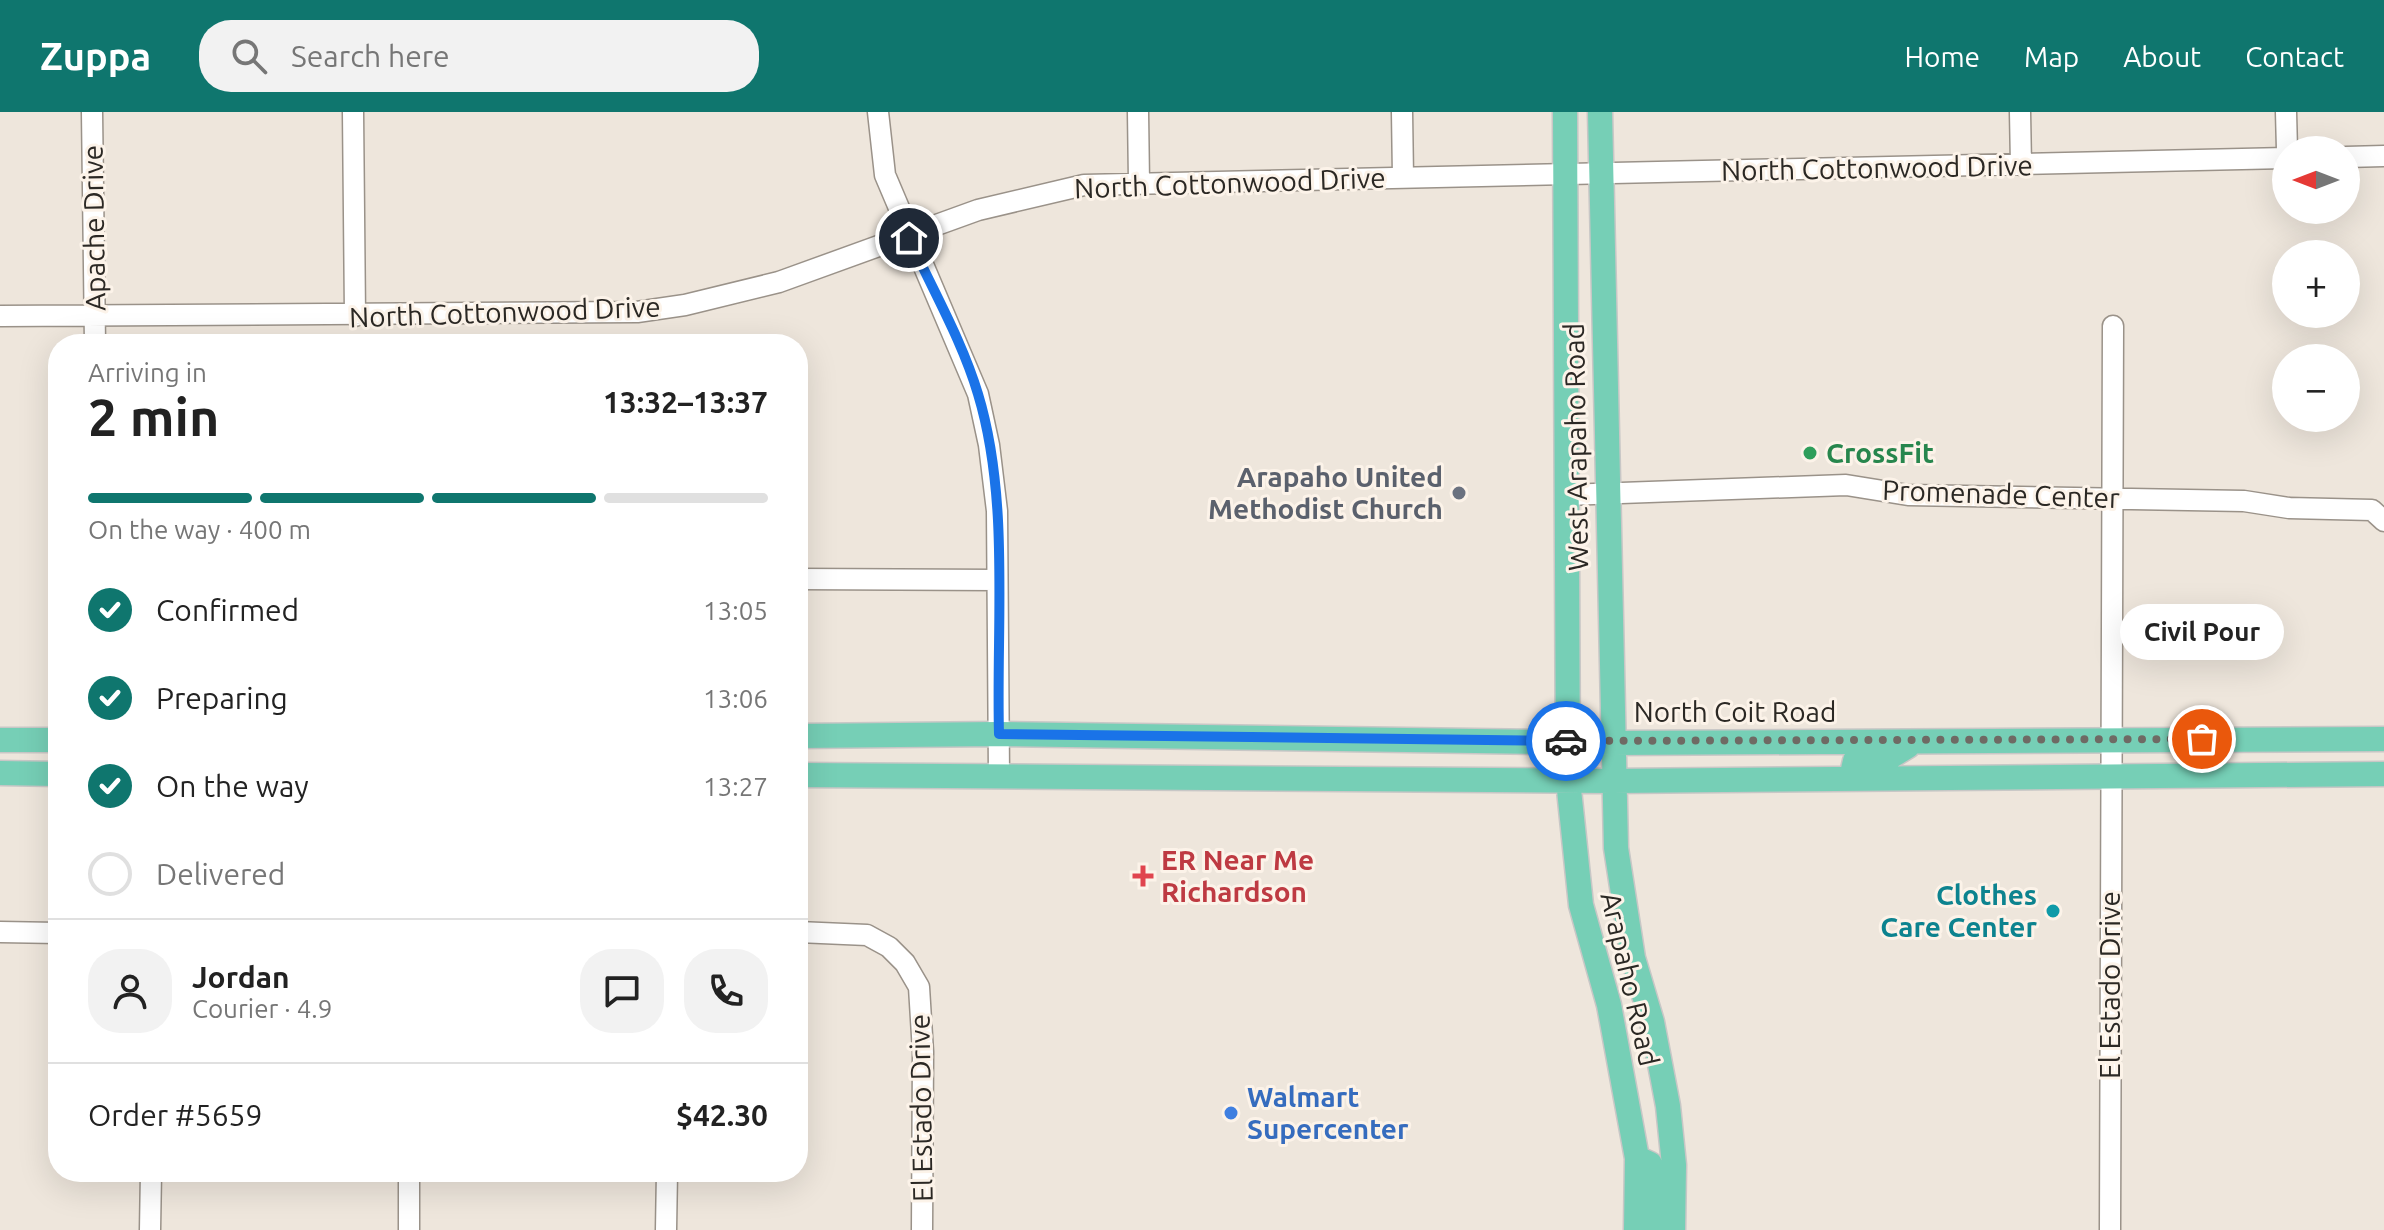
<!DOCTYPE html>
<html lang="en">
<head>
<meta charset="utf-8">
<style>
  :root { --surface:#fff; --page:#f2f2f2; --text:#222; --muted:#767676; --line:#e0e0e0; --accent:#0f766e }
  body { margin:0; font-family:Ubuntu,sans-serif; background:var(--page); color:var(--text); height:100vh; display:flex; flex-direction:column; font-size:30px; white-space:nowrap }
  * { box-sizing:border-box; margin:0 }
  p { font-size:26px; color:var(--muted) }
  .icon { flex:none; width:44px; height:44px; fill:none; stroke:currentColor; stroke-width:2; stroke-linecap:round; stroke-linejoin:round }
  .map { position:relative; flex:1; overflow:hidden }
  .drawer { position:absolute; left:48px; top:222px; width:760px; height:848px; display:flex; flex-direction:column; background:var(--surface); border-radius:32px; box-shadow:0 8px 32px #0002 }
  .drawer>* { flex:none }
  .needle { width:52px; rotate:270deg }
  .fabs { position:absolute; left:2272px; top:24px; display:grid; gap:16px }
  .fabs a { display:grid; place-items:center; width:88px; height:88px; border-radius:50%; background:var(--surface); box-shadow:0 8px 32px #0002; font-size:40px }
  .pin { position:absolute; display:grid; place-items:center; width:68px; height:68px; color:#fff; margin:-34px; border:4px solid #fff; border-radius:50%; box-shadow:0 2px 8px #0007 }
  .courier { position:absolute; display:grid; place-items:center; width:80px; height:80px; margin:-40px; border:6px solid #1a73e8; border-radius:50%; background:#fff; color:#222; box-shadow:0 2px 10px #0007 }
  .bubble { position:absolute; height:56px; border-radius:28px; background:var(--surface); box-shadow:0 8px 32px #0002; font-size:26px; font-weight:700; line-height:56px; text-align:center }
  .head em { font-style:normal; font-weight:700 }
  .head div { display:flex; flex-direction:column-reverse }
  .head { display:flex; align-items:center; justify-content:space-between; height:136px; padding:0 40px }
  h1 { font-size:52px; font-weight:700; line-height:60px }
  .bar { display:grid; grid-template-columns:repeat(4,1fr); gap:12px 8px; align-content:center; height:96px; padding:0 40px }
  .bar i { height:10px; border-radius:6px; background:var(--line) }
  .bar .active { background:var(--accent) }
  .bar p { grid-column:span 4 }
  .line { display:flex; align-items:center; gap:20px; padding:0 40px; border-top:2px solid var(--line) }
  .line div { flex:1 }
  .round { display:grid; place-items:center; flex:none; width:84px; height:84px; border-radius:32px; background:var(--page) }
  ol { padding:0 40px; list-style:none }
  li { display:flex; align-items:center; gap:24px; height:88px }
  li p { margin-inline-start:auto }
  li .icon { padding:8px; border-radius:50%; background:var(--accent); color:#fff; stroke-width:4 }
  li:last-child { color:var(--muted) }
  li i { width:44px; height:44px; border:4px solid var(--line); border-radius:50% }
  header { display:flex; align-items:center; gap:48px; box-sizing:border-box; height:112px; padding:0 40px; background:var(--accent); color:#fff }
  header strong { font-size:38px }
  nav { display:flex; gap:44px; margin-inline-start:auto; font-size:28px }
  .search { width:560px; height:72px; background:var(--page); display:flex; align-items:center; gap:20px; box-sizing:border-box; padding:0 28px; border-radius:32px; color:var(--muted); font-size:30px }
  .map>svg:first-child { display:block }
</style>
</head>
<body>
<header>
<strong>Zuppa</strong>
<div class="search"><svg class="icon" aria-label="search" viewBox="0 0 24 24"><circle cx="10" cy="10" r="6"/><path d="M15 15l6 6"/></svg>Search here</div>
<nav><a>Home</a><a>Map</a><a>About</a><a>Contact</a></nav>
</header>
<div class="map">
<svg width="2384" height="1118" viewBox="0 0 2384 1118">
  <rect width="100%" height="100%" fill="#eee6dc"/>
  <g fill="none" stroke-linecap="round" stroke-linejoin="round">
    <g stroke="#9a9289" stroke-width="23">
      <path id="minor" d="M 92,0 L 95,232
        M 353,0 L 355,204
        M 878,0 L 885,63 L 978,282 L 989,333 L 997,399 L 999,663
        M 1138,0 L 1139,70
        M 1402,0 L 1403,65
        M 2020,0 L 2021,53
        M 2286,0 L 2287,38
        M 2346,45 L 2384,44
        M 0,204 L 637,200 L 685,193 L 779,170 L 978,98 L 1084,73 L 2286,46
        M 1566,383 L 1846,373 L 1908,383 L 2244,389 L 2289,396 L 2372,398 L 2384,409
        M 798,467 L 997,468
        M 0,820 L 58,821
        M 798,820 L 867,823 L 889,835 L 905,851 L 919,875 L 923,940 L 922,1118
        M 150,1118 L 151,1060
        M 409,1118 L 409,1060
        M 666,1118 L 667,1060
        M 2110,1118 L 2113,214"/>
    </g>
    <g stroke="#c8c7c6" stroke-width="27">
      <path id="major" d="M 1565,0 L 1568,668 L 1581,793 L 1609,893 L 1637,1046 L 1636,1118
        M 1600,0 L 1616,736 L 1633,846 L 1652,910 L 1668,994 L 1674,1053 L 1673,1118
        M 798,624 L 999,622 L 1611,631 L 2384,627
        M 0,628 L 58,628
        M 0,661 L 58,662
        M 798,663 L 1612,669 L 2384,662
        M 1851,666 L 1855,649 L 1890,645 L 1908,634
        M 1637,1046 L 1650,1052 L 1656,1070 L 1654,1118"/>
    </g>
    <use href="#minor" stroke="#fff" stroke-width="20"/>
    <use href="#major" stroke="#76cfb6" stroke-width="24"/>
  </g>
  <g fill="none" stroke-linecap="round" stroke-linejoin="round">
    <path stroke="#6f6a64" stroke-width="8" stroke-dasharray="0 14.4" d="M 1566,629 L 2202,627"/>
    <path stroke="#1a73e8" stroke-width="10" d="M 909,126 C 932,177 962,228 978,282 C 1010,387 996,513 999,622 L 1566,629"/>
  </g>
  <circle fill="#2e9e5b" stroke="#fcf3e9" stroke-width="3" cx="1810" cy="341" r="8"/>
  <circle fill="#6b7280" stroke="#fcf3e9" stroke-width="3" cx="1459" cy="381" r="8"/>
  <path fill="#e0444e" stroke="#fcf3e9" stroke-width="3" d="M1139 752h8v8h8v8h-8v8h-8v-8h-8v-8h8z"/>
  <circle fill="#0f9aa8" stroke="#fcf3e9" stroke-width="3" cx="2053" cy="799" r="8"/>
  <circle fill="#3f7fe0" stroke="#fcf3e9" stroke-width="3" cx="1231" cy="1001" r="8"/>
  <g text-anchor="middle" stroke-width="6" stroke-linejoin="round" paint-order="stroke">
    <g font-size="28" fill="#2b2824" stroke="#fcf3e9">
      <text transform="translate(1877 56) rotate(-1)" y="10">North Cottonwood Drive</text>
      <text transform="translate(1230 71) rotate(-2)" y="10">North Cottonwood Drive</text>
      <text transform="translate(94 116) rotate(-91)" y="10">Apache Drive</text>
      <text transform="translate(505 200) rotate(-2)" y="10">North Cottonwood Drive</text>
      <text transform="translate(1576 335) rotate(-91)" y="10">West Arapaho Road</text>
      <text transform="translate(2001 382) rotate(2)" y="10">Promenade Center</text>
      <text x="1735" y="610">North Coit Road</text>
      <text transform="translate(1630 867) rotate(77)" y="10">Arapaho Road</text>
      <text transform="translate(2110 873) rotate(-90)" y="10">El Estado Drive</text>
      <text transform="translate(921 996) rotate(-91)" y="10">El Estado Drive</text>
    </g>
    <g font-size="28" font-weight="bold" fill="#27864d" stroke="#fcf3e9" text-anchor="start">
      <text x="1826" y="351">CrossFit</text>
    </g>
    <g font-size="28" font-weight="bold" fill="#5b616d" stroke="#fcf3e9" text-anchor="end">
      <text x="1443" y="375">Arapaho United<tspan x="1443" dy="32">Methodist Church</tspan></text>
    </g>
    <g font-size="28" font-weight="bold" fill="#be3a42" stroke="#fcf3e9" text-anchor="start">
      <text x="1161" y="758">ER Near Me<tspan x="1161" dy="32">Richardson</tspan></text>
    </g>
    <g font-size="28" font-weight="bold" fill="#0d838f" stroke="#fcf3e9" text-anchor="end">
      <text x="2037" y="793">Clothes<tspan x="2037" dy="32">Care Center</tspan></text>
    </g>
    <g font-size="28" font-weight="bold" fill="#366cbe" stroke="#fcf3e9" text-anchor="start">
      <text x="1247" y="995">Walmart<tspan x="1247" dy="32">Supercenter</tspan></text>
    </g>
  </g>
</svg>
<div class="fabs">
<a><svg class="needle" viewBox="-14 -14 28 28"><path d="M0-13l5 13h-10z" fill="#e53935"/><path d="M0 13l5-13h-10z" fill="#767676"/></svg></a>
<a>+</a>
<a>−</a>
</div>
<div class="pin" style="left:2202px;top:627px;background:#ea580c"><svg class="icon" aria-label="bag" viewBox="0 0 24 24"><path d="M5 8h14l-1 12H6zM9 8a3 3 0 0 1 6 0"/></svg></div>
<div class="pin" style="left:909px;top:126px;background:#1f2937"><svg class="icon" aria-label="home" viewBox="0 0 24 24"><path d="M3 11l9-7 9 7M6 9v11h12V9"/></svg></div>
<div class="courier" style="left:1566px;top:629px"><svg class="icon" aria-label="car" viewBox="0 0 24 24"><path d="M5 17H2v-5l4-1 3-4h7l3 4 3 1v5h-3M9 17h6M6 11h13"/><circle cx="7" cy="17" r="2"/><circle cx="17" cy="17" r="2"/></svg></div>
<div class="bubble" style="left:2120px;top:492px;width:164px">Civil Pour</div>
<section class="drawer">
<div class="head"><div><h1>2 min</h1><p>Arriving in</p></div><em>13:32–13:37</em></div>
<div class="bar"><i class="active"></i><i class="active"></i><i class="active"></i><i></i><p>On the way · 400 m</p></div>
<ol>
<li><svg class="icon" aria-label="check" viewBox="0 0 24 24"><path d="M5 12l5 5 9-10"/></svg>Confirmed<p>13:05</p></li>
<li><svg class="icon" aria-label="check" viewBox="0 0 24 24"><path d="M5 12l5 5 9-10"/></svg>Preparing<p>13:06</p></li>
<li><svg class="icon" aria-label="check" viewBox="0 0 24 24"><path d="M5 12l5 5 9-10"/></svg>On the way<p>13:27</p></li>
<li><i></i>Delivered</li>
</ol>
<div class="line" style="height:144px"><a class="round"><svg class="icon" aria-label="person" viewBox="0 0 24 24"><circle cx="12" cy="8" r="4"/><path d="M4 21q1-7 8-7t8 7"/></svg></a><div><b>Jordan</b><p>Courier · 4.9</p></div><a class="round"><svg class="icon" aria-label="chat" viewBox="0 0 24 24"><path d="M4 5h16v11H9l-5 4z"/></svg></a><a class="round"><svg class="icon" aria-label="phone" viewBox="0 0 24 24"><path d="M5 4h4l2 5-3 2q2 4 5 5l2-3 5 2v4C11 20 4 13 5 4z"/></svg></a></div>
<div class="line" style="height:104px"><div>Order #5659</div><b>$42.30</b></div>
</section>
</div>
</body>
</html>
